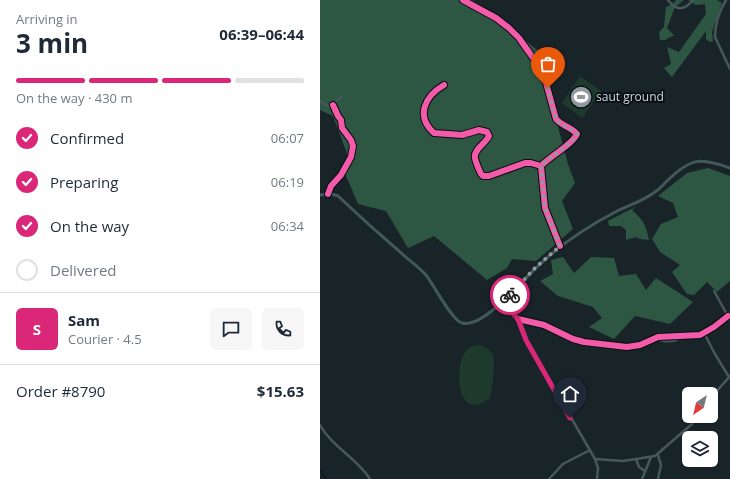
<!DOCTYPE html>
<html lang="en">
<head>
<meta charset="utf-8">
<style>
  :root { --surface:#fff; --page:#f6f6f7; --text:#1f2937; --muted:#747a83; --line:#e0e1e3; --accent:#db2777 }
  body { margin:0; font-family:"Open Sans",sans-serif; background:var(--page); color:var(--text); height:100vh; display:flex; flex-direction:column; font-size:15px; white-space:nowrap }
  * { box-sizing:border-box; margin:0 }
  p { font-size:13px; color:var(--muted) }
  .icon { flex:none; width:22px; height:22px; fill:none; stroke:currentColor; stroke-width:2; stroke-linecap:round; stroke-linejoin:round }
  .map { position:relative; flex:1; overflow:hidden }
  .side { display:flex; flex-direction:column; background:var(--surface); width:320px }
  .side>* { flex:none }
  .needle { width:26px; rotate:215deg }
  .fabs { position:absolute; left:362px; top:387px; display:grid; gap:8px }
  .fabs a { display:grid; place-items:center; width:36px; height:36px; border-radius:6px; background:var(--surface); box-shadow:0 1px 3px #0004; font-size:20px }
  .pin { position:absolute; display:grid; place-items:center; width:34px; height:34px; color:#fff; margin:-41px -17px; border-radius:50% 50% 50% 0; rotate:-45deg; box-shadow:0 0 4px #0007 }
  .pin .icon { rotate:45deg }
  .courier { position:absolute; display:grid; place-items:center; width:40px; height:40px; margin:-20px; border:3px solid #db2777; border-radius:50%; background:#fff; color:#222; box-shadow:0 1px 5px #0007 }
  .head em { font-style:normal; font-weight:700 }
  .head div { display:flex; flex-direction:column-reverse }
  .head { display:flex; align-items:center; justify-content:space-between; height:68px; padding:0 16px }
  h1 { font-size:26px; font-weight:700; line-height:30px }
  .bar { display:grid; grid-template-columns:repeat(4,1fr); gap:6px 4px; align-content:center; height:48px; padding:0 16px }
  .bar i { height:5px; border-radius:3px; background:var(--line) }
  .bar .active { background:var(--accent) }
  .bar p { grid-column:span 4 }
  .line { display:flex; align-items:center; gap:10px; padding:0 16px; border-top:1px solid var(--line) }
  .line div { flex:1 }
  .round { display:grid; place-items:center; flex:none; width:42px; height:42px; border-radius:6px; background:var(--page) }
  ol { padding:0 16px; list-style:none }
  li { display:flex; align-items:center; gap:12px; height:44px }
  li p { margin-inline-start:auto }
  li .icon { padding:4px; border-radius:50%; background:var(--accent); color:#fff; stroke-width:4 }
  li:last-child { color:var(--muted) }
  li i { width:22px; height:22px; border:2px solid var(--line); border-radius:50% }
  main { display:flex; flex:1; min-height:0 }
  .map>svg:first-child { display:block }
</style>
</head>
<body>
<main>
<section class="side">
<div class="head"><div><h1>3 min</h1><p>Arriving in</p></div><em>06:39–06:44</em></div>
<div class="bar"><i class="active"></i><i class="active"></i><i class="active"></i><i></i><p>On the way · 430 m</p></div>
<ol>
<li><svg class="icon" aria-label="check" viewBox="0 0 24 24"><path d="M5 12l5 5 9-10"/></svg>Confirmed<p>06:07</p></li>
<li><svg class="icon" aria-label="check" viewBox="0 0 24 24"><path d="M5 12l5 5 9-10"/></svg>Preparing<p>06:19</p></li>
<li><svg class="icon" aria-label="check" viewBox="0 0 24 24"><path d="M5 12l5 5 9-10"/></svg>On the way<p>06:34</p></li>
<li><i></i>Delivered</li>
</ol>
<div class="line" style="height:72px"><b class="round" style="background:var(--accent);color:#fff">S</b><div><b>Sam</b><p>Courier · 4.5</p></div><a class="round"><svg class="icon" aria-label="chat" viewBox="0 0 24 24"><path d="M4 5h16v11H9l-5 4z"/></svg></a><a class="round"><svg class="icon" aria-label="phone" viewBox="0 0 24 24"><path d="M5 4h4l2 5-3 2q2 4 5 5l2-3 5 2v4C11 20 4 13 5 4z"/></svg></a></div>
<div class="line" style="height:52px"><div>Order #8790</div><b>$15.63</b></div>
</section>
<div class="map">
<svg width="410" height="479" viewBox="0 0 410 479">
  <rect width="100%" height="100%" fill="#192429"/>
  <path fill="#1d3a2c" d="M 260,76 L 281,91 L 262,118 L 242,103 Z
    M 161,345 C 165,347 171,350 173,356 C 176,365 172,388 170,398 C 136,425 133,364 147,350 C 150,346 156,345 161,345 Z"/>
  <path fill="#2d5743" d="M 0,0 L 153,0 L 220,52 L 238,127 L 248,164 L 255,183 L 242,201 L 253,229 L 216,261 L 192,259 L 187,268 L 167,280 L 114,236 L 88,248 L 66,211 L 38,204 L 24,171 L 29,159 L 13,116 L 0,110 Z
    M 356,0 L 364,0 L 355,7 L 347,28 L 354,35 L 345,40 L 340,40 L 339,32 L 344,27 L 346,7 L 353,4 Z
    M 368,0 L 397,0 L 402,3 L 392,32 L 393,41 L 390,42 L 386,39 L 386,31 L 352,77 L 344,68 L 351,64 L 347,47 L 359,52 L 386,14 L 385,4 L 376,5 Z
    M 388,168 L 410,176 L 410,281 L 397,292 L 387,282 L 374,295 L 367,294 L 352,272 L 360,265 L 340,252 L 332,239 L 341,224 L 358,217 L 353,203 L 338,196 L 367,173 Z
    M 315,207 L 312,210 C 323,220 326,224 329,240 L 320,239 L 316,237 L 306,240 L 306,230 L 301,226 L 289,226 L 288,221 Z
    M 243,257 L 254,273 L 271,257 L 294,258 L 299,276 L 316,274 L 326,290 L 336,278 L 373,302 L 350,324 L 315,316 L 294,339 L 269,327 L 282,318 L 273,307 L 238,296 L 220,281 L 233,274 L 231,260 Z"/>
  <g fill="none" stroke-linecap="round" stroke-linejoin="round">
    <path stroke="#120724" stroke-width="1" d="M 0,470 L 6,479"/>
    <path stroke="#47585a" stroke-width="2.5" d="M 348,0 C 356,11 364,11 373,0
      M 406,0 C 400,10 395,24 395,37 L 410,69
      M 124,85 C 105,96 95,116 114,133 L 142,135 L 159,130 L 167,132 L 169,136 C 166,143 153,150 155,158 C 156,164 159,169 161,174 L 163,176 L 169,176 L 205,163 L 211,163 L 221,166
      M 0,101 L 10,107 L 21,97
      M 8,194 L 11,186 L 21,175 L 31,157 L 33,146 L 31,140 L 22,128 L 21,120 L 18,116 L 13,105
      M 394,291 L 410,320
      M 183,302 L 198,319 L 206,340 L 213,352 L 275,459 L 278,468 L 277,479
      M 198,319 L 224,325 L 253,339 L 264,342 L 307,347 L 320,345 L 338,337 L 380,335 L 394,327 L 408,316
      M 384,333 L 395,354 L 409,377
      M 338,337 L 340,340 C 346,342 356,342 361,337
      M 391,396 L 396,392 L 410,376
      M 0,425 C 12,447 37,458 50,479
      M 338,455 L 341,465 L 338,479
      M 275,459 L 303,461 L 335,456 L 372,424 L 376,416
      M 316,459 L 319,467 L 325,471
      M 229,479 L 243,464 L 270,450
      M 322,479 L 331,457"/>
    <path stroke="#47585a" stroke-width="3" d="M 143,0 L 176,18 L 189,28 L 199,38 L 223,72 L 236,119 C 242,126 251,127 257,134 C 252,145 230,156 221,166 L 225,208 L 240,246"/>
    <path stroke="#425859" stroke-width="3" d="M 0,195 L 12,194 L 18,196 C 38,215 58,233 79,251 C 87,259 98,266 106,275 C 114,285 132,321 142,323 C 163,329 200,282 215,269 C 240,244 268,226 299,210 C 310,205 322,201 332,194 C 338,191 343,185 348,180 C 371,158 380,157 410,168"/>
    <g stroke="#060e12" stroke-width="8">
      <path id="cycleway" d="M 143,0 L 176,18 L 189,28 L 199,38 L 223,72 L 236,119 C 242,126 251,127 257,134 C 252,145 230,156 221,166 L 225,208 L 240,246
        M 124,85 C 105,96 95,116 114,133 L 142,135 L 159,130 L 167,132 L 169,136 C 166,143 153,150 155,158 C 156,164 159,169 161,174 L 163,176 L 169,176 L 205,163 L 211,163 L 221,166
        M 8,194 L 11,186 L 21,175 L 31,157 L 33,146 L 31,140 L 22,128 L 21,120 L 18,116 L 13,105
        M 198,319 L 224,325 L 253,339 L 264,342 L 307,347 L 320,345 L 338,337 L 380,335 L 394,327 L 408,316"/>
    </g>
    <use href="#cycleway" stroke="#f35aa7" stroke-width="6"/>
  </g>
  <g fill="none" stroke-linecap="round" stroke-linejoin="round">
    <path stroke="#8f9ba0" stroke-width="4" stroke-dasharray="0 7.2" d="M 190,295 L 215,268 L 240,246 L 225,208 L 221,166 C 230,156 251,146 257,134 C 253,129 246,128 241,124 C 232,117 231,99 228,88"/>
    <path stroke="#db2777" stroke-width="5" d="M 190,295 L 183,302 L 198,319 L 206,340 L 250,418"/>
  </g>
  <defs>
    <g id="stadium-disc" transform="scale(1.15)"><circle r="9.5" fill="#8f9ba0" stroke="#060e12"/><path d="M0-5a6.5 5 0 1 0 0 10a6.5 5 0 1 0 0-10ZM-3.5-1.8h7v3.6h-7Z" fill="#fff"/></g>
  </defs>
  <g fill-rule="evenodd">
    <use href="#stadium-disc" x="261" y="97"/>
  </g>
  <g text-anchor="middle" stroke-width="3.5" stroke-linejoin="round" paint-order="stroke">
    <g font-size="12" fill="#cfdbe0" stroke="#060e12" text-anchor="start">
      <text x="276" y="101">saut ground</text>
    </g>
  </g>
</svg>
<div class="fabs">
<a><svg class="needle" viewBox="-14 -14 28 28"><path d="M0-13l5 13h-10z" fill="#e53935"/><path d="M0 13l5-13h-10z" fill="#747a83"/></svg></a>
<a><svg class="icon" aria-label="layers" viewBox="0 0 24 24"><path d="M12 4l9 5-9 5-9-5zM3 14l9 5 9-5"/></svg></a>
</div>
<div class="pin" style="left:228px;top:88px;background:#ea580c"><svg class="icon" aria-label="bag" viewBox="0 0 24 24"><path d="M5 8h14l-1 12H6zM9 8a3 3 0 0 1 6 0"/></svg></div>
<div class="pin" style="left:250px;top:418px;background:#1f2937"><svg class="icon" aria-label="home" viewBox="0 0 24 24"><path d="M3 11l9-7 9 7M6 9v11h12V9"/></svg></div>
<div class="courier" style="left:190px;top:295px"><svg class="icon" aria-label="bike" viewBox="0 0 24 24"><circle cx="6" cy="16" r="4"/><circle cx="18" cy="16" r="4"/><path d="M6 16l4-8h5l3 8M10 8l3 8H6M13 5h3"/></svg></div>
</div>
</main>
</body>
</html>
